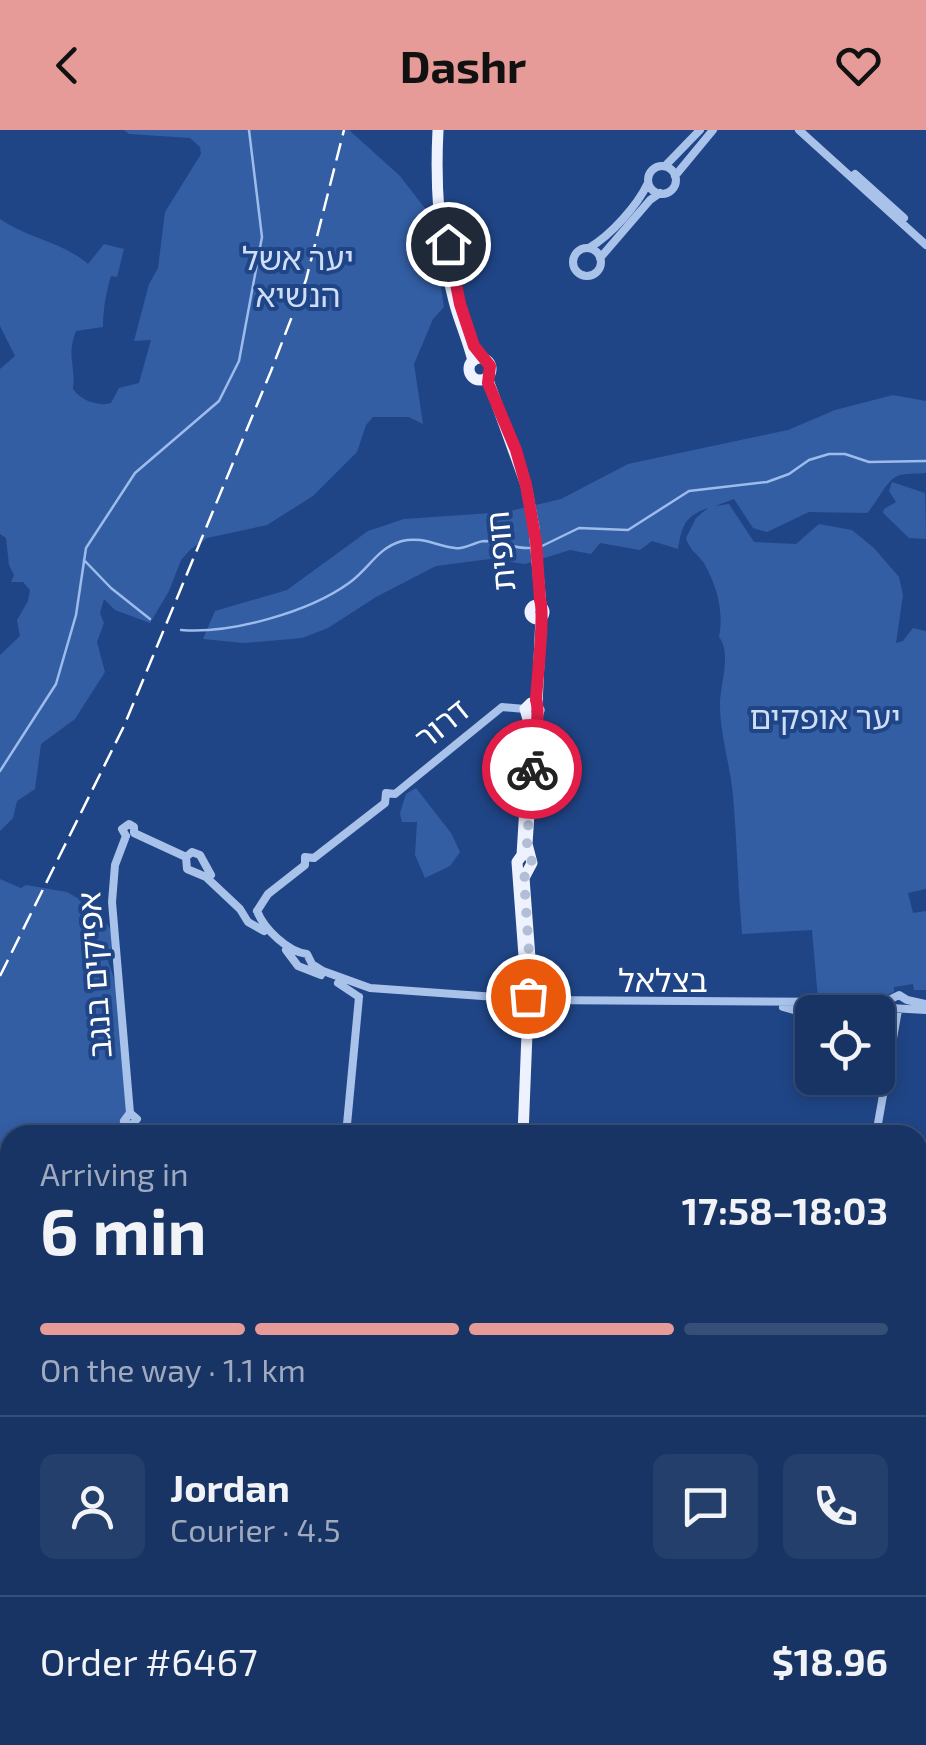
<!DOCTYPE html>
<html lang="en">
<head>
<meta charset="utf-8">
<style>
  :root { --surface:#183464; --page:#253f6d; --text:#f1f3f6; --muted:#9faabf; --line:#364f78; --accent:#e69b98 }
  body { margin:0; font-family:"Exo 2","Noto Sans Hebrew",sans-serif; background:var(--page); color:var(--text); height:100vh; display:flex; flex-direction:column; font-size:38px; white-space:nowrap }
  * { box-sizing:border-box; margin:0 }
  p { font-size:32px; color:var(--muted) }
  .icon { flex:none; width:55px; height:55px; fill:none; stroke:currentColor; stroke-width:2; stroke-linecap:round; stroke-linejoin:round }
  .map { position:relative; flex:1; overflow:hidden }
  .side { position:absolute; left:0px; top:995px; width:928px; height:620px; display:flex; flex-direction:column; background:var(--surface); border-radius:30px 30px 0 0; box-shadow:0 5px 15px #0003,0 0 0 2px var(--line) }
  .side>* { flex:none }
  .controls { position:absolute; left:795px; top:865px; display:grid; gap:20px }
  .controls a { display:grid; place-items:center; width:100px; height:100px; border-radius:15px; background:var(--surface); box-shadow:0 5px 15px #0003,0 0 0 2px var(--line); font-size:50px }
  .pin { position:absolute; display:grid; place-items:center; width:85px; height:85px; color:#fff; margin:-42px; border:5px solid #fff; border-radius:50%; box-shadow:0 2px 10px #0007 }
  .courier { position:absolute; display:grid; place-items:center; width:100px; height:100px; margin:-50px; border:8px solid #e11d48; border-radius:50%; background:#fff; color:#222; box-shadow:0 2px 12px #0007 }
  .summary em { font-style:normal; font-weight:700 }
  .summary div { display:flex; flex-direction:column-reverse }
  .summary { display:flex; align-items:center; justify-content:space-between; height:170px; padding:0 40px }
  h1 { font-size:65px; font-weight:700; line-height:75px }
  .bar { display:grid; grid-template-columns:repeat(4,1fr); gap:15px 10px; align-content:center; height:120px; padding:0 40px }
  .bar i { height:12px; border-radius:8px; background:var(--line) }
  .bar .on { background:var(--accent) }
  .bar p { grid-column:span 4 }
  .line { display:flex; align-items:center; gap:25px; padding:0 40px; border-top:2px solid var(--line) }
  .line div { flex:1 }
  .round { display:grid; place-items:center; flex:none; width:105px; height:105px; border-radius:15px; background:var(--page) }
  header { display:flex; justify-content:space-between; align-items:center; height:130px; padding:0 40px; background:var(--accent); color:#111; font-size:45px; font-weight:700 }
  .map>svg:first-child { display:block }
</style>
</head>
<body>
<header><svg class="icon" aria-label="back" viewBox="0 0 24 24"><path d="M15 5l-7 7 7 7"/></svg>Dashr<svg class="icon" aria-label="heart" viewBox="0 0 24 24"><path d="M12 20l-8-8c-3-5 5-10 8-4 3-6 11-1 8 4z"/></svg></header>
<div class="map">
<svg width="926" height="1615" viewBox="0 0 926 1615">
  <rect width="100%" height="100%" fill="#204586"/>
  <path fill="#335ea4" d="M 124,0 L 349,0 L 400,46 L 430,85 L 444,177 L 433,189 L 414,234 L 423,294 L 409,287 L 373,287 L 366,295 L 357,322 L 313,366 L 267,395 L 207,408 L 191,419 L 181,430 L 169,461 L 150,493 L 115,480 L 104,469 L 100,483 L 104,493 L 97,512 L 105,542 L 75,589 L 41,614 L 35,659 L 17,671 L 13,688 L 0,701 L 0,525 L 20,506 L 17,490 L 28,471 L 30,460 L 23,452 L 11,452 L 14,445 L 9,435 L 6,408 L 0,404 L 0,239 L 15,226 L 0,196 L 0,89 C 27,108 63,112 88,134 L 104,114 L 124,119 L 117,147 L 111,146 C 106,163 103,179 103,197 L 76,201 C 66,227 76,235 73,259 C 80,270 99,277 111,273 L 119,258 L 139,253 L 151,210 L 134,211 L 149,154 L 158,138 L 165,82 L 201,24 L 200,17 L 190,8 L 129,4 Z
    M 893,265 L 926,271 L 926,343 C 918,344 908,343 900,345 C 886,349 878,372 867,383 L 809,382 L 767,402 L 753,398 L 734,369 L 715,376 L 729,374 L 754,412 L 796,414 L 819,394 L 852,400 L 874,418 L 899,447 L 903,465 L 896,513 L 903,511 L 913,498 L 926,501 L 926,759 L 908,763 L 913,783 L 926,781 L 926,860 L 914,860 L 913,854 L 894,857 L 894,862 L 883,867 L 818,869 L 812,800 L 742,804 C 738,758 737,712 733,665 C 730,634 720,605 720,574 C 720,554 732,523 719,507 C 724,481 717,457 705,435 C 699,424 691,423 686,408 L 696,388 L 708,378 C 685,386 682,395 678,419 L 652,411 L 640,420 L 600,413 L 591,424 L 570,420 L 525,434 L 490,429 L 436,436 L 376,467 L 328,498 L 302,508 L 244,513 L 203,509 L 215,481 L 287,460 L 368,401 L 404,389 L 506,382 L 561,369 L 628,334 L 788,300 L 835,280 Z
    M 892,352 L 925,363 L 926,409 L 909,408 L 883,383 L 884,379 L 896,372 L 889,361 Z
    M 416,658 L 451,703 L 460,722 L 450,736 L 425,748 L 415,725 L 417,692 L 402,692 L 400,683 L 406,664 Z
    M 0,749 L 21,758 L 26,755 L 67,762 L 79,769 L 89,784 L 106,793 L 115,805 L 108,831 L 119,863 L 128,1005 L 10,1005 L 10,1129 L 0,1124 Z
    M 174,993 L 177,1005 L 138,1005 L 137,997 Z
    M 10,1188 L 10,1233 L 0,1225 L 0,1195 Z"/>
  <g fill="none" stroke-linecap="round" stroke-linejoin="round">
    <path stroke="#9dbceb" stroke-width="2.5" d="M 542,416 L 579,398 L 628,400 L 689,361 L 767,352 L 789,344 L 809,330 L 829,324 L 845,324 L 869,332 L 926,331
      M 84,430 L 111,458 L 150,489
      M 181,500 C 231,504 309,482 349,453 C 369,439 377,418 402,411 C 422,406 437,416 455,418 C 465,420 474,412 484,411 C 500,411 514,419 530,418
      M 0,641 L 56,554 L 76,485 L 86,418 L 135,343 L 219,271 L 239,231 L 262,107 L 249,0"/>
    <path stroke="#a9c2ea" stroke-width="8" d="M 799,0 L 926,115
      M 665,36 L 700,0
      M648 50a14 14 0 1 1 28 0a14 14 0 1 1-28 0Z
      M 855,44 L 904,88
      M 675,46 L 713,0
      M 589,118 C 611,105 637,76 648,53
      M573 132a14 14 0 1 1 28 0a14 14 0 1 1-28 0Z
      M 600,128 L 650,70 L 660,63
      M 126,706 L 115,735 L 112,772 L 130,983 L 137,989 L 131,996
      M 126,706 L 122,699 L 129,694 L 134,697 L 134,703 L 186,727
      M 186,727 L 187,739 L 206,747 L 240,779 L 248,792 L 264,801
      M 186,727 L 192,722 L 200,725 L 211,745
      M 257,781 L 268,764 L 305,735 L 305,727 L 314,728 L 385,673 L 386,663 L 395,664 L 502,577 L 525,579
      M 257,781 C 264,799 288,822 307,824 L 312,834 L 323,841 L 370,858 L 524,869
      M 286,820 L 298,836 L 321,845
      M 338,853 L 359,867
      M 534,870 L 860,872 L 887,871 L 899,865 L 907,870 L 926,874
      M 783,877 L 797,881 L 823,878
      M 872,877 L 926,880
      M 130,983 L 124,991 L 131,996 L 132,1005
      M 346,1005 L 359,867
      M 876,1005 L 898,880
      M 918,1485 L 926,1487
      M 284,1605 L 295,1608 L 317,1605
      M 451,1605 L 454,1615
      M 896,1605 L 899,1615
      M 730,1615 L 731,1605"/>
    <path stroke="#edf2fe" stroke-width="11" d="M 438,0 C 435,58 439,115 454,171 C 459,191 468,210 473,231
      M469 239a11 11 0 1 1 22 0a11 11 0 1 1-22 0Z
      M 487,247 L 526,355 L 534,398 L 541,476
      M530 482a7 7 0 1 1 14 0a7 7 0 1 1-14 0Z
      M 537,575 L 541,487
      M 527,866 L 517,732 L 522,725 L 530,596 L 525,579 L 531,573 L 539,580 L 535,595 L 527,714 L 532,733 L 524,748 L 533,868
      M 523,1005 L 528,878
      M 0,1239 L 10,1243
      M 0,1250 L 10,1260
      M 918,1277 L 926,1279
      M 202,1605 L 208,1615"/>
    <path stroke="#fff" stroke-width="2.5" stroke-dasharray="18 8" stroke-linecap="butt" d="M 0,846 L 124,596 L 271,241 L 306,150 L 344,0"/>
  </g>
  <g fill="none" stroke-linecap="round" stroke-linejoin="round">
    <path stroke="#b1bed5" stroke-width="10" stroke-dasharray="0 18" d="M 528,866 L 532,868 L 524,748 L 532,732 L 527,714 L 532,639"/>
    <path stroke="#e11d48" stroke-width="12" d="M 448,114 L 460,174 L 474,216 L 490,236 L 488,253 L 516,320 L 526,355 L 536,412 L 540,470 C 545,483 537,550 536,570 C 541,584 533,621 532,639"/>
  </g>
  <g text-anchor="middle" stroke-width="8" stroke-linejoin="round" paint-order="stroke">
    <g font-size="32" fill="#cedef7" stroke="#204586">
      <text x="298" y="140">יער אשל<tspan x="298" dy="37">הנשיא</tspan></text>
      <text x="825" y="599">יער אופקים</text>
    </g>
    <g font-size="32" fill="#fff" stroke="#204586">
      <text transform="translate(501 421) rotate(-95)" y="11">חופית</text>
      <text transform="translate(442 594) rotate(-39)" y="11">דרור</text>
      <text transform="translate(95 845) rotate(-94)" y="11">אפיקים בנגב</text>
      <text x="663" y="862">בצלאל</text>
    </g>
  </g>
</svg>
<div class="controls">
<a><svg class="icon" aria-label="locate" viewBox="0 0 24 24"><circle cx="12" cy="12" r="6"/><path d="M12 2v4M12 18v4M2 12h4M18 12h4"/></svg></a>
</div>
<div class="pin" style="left:528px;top:866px;background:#ea580c"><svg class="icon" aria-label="bag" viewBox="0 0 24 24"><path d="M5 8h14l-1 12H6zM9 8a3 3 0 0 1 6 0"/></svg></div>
<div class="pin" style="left:448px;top:114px;background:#1f2937"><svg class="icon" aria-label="home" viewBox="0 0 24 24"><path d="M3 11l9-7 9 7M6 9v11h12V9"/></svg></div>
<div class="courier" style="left:532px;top:639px"><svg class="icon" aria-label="bike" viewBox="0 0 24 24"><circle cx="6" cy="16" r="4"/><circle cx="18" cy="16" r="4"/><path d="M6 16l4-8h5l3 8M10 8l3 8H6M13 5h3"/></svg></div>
<section class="side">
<div class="summary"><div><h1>6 min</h1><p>Arriving in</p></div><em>17:58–18:03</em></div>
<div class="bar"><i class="on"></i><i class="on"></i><i class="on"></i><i></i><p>On the way · 1.1 km</p></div>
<div class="line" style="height:180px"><a class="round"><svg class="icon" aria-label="person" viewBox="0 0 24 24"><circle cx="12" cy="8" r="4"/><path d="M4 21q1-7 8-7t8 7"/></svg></a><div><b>Jordan</b><p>Courier · 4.5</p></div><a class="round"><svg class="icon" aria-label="chat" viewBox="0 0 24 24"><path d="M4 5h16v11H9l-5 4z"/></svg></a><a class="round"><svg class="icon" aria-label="phone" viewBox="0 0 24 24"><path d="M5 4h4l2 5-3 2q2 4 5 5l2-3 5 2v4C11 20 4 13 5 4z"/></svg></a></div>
<div class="line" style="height:130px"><div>Order #6467</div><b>$18.96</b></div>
</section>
</div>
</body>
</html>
